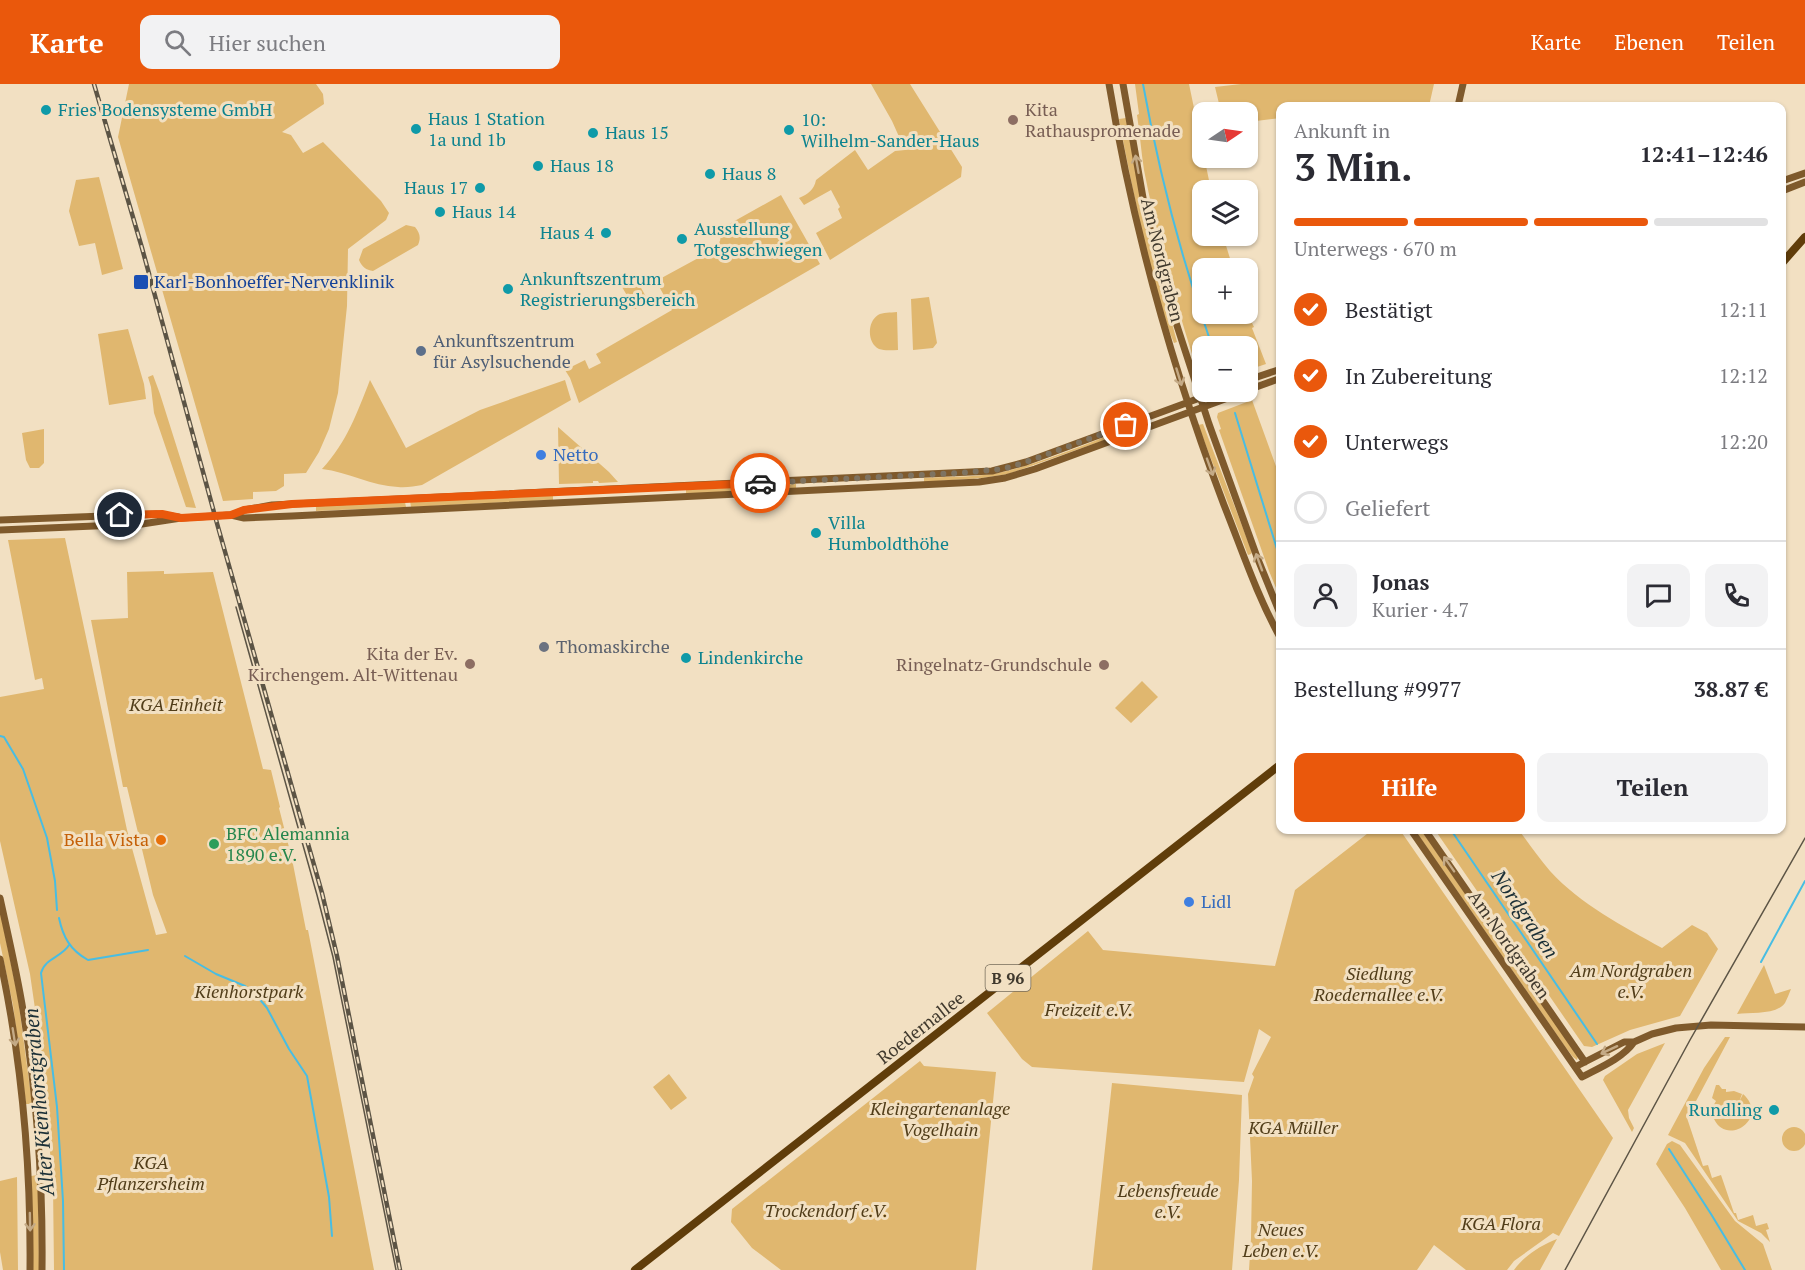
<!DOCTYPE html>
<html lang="de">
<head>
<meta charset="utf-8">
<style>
  :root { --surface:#fff; --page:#f2f2f3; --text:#2b2b33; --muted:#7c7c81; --line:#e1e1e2; --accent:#ea580c }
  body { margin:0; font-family:"PT Serif",serif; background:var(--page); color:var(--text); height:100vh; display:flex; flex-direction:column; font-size:22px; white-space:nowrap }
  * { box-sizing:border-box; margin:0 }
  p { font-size:20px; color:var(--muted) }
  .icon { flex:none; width:33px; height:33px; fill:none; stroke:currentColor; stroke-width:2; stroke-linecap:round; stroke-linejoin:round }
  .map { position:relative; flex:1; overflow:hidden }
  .details { position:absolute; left:1276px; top:18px; width:510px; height:732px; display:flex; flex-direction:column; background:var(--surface); border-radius:12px; box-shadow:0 2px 4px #0004 }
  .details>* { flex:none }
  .needle { width:39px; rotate:77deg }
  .controls { position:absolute; left:1192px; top:18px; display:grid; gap:12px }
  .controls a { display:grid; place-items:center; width:66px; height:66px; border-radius:12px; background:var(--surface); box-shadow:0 2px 4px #0004; font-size:30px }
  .pin { position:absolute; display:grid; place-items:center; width:51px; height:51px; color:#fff; margin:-26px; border:3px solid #fff; border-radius:50%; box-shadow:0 2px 6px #0007 }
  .courier { position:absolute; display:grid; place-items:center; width:60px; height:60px; margin:-30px; border:4px solid #ea580c; border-radius:50%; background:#fff; color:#222; box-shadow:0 2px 8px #0007 }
  .overview em { font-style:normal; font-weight:700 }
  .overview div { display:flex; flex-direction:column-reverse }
  .overview { display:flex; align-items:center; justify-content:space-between; height:102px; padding:0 18px }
  h1 { font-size:39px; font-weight:700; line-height:45px }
  .bar { display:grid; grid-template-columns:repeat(4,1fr); gap:9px 6px; align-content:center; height:72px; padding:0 18px }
  .bar i { height:8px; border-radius:4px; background:var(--line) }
  .bar .active { background:var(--accent) }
  .bar p { grid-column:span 4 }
  .line { display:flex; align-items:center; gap:15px; padding:0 18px; border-top:2px solid var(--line) }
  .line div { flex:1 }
  .round { display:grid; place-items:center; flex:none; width:63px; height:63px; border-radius:12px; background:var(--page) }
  ol { padding:0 18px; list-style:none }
  li { display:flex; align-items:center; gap:18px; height:66px }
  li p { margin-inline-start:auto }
  li .icon { padding:6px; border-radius:50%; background:var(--accent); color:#fff; stroke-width:4 }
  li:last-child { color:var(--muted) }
  li i { width:33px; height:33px; border:3px solid var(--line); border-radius:50% }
  .cta { display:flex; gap:12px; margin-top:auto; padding:12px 18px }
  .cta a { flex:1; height:69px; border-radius:12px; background:var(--accent); color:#fff; font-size:24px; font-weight:700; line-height:69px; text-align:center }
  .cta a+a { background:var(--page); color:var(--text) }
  header { display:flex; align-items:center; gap:36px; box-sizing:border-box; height:84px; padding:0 30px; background:var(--accent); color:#fff }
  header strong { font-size:28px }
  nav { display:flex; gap:33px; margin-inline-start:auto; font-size:21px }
  .search { width:420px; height:54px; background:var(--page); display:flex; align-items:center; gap:15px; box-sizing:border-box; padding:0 21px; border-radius:12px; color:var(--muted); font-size:22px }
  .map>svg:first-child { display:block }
</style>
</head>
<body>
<header>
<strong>Karte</strong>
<div class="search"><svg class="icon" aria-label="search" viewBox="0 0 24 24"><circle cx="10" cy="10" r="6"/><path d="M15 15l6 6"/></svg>Hier suchen</div>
<nav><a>Karte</a><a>Ebenen</a><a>Teilen</a></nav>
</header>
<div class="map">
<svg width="1805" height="1186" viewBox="0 0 1805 1186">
  <rect width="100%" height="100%" fill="#f2e0c2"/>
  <path fill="#e0b76f" d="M 129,0 L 316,0 L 323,10 L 324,20 L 282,48 L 291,51 L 303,69 L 323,58 L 381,117 L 389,129 L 386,136 L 348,165 L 347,222 L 338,309 L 329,345 L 319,368 L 306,389 L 284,390 L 284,402 L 276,407 L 253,408 L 253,415 L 223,417 L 118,53 Z
    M 871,0 L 910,0 L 962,83 L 961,93 L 830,176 L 816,149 L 842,134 L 838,125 L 840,123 L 831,106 L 804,121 L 799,114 C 808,110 814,106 816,96 L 855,66 L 868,86 L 895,67 L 905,66 L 892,37 Z
    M 1135,0 L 1189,0 L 1211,106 L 1203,106 L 1203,152 L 1223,152 L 1233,184 L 1203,184 L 1203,230 L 1247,230 L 1250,239 L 1252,239 L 1254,243 L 1252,244 L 1266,280 L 1248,286 L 1248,262 L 1203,262 L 1203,296 L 1196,273 L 1192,270 C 1173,209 1156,148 1144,86 C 1141,67 1140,50 1137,31 L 1139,30 Z
    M 1241,0 L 1434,0 L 1429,22 L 1281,22 L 1281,34 L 1248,38 L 1248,28 L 1221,28 L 1215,3 Z
    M 1126,34 L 1147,147 L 1177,258 L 1174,259 C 1159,223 1151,186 1142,148 C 1134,111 1126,73 1119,35 Z
    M 99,93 L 123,185 L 102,191 L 95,159 L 79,162 L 69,127 L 76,96 Z
    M 781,111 L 820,180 L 579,319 L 570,294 L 565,286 L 585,276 L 589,285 L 601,279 L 596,270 L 672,226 L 656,197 L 713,166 L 720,157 L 722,144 Z
    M 406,141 L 415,143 C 420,149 421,154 418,161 L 373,187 C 366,186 362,183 359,176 L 363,165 Z
    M 636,195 L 649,218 L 635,225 L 622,203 Z
    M 929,213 L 937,259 L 933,264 L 913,266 L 911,215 Z
    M 897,228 L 898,266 C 892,266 885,267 879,265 C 867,259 867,238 878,231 C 883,228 890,229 897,228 Z
    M 128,245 L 144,300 L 146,315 L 109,321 L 98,250 Z
    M 153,291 L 160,310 L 196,424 L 186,423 L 154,329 L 151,303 L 148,293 Z
    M 370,296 L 406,364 L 480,326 L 565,296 L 571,316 L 422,401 C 415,402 406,404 398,403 C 372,402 348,388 322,385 C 347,358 357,329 370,296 Z
    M 1252,316 L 1281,396 L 1281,516 L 1269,487 L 1219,346 L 1221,345 L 1217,333 L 1218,329 Z
    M 1146,337 L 1147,337 L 1147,341 L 1008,390 L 982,394 L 924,398 L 924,394 C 951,392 980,394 1007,387 C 1054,375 1100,354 1146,337 Z
    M 1203,340 C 1219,383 1236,425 1252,468 L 1251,470 L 1248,471 L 1198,341 Z
    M 558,343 L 609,388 L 618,398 L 599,399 L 598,397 L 593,397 L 593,399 L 559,400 Z
    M 44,345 L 44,379 L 39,384 L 30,384 L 26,376 L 22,349 Z
    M 796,400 L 796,405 L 686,410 L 686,406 Z
    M 553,411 L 553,416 L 411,423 L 410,417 Z
    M 405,418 L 406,423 L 316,427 L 316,422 Z
    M 65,454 L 127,746 L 156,851 L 167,849 L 153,811 L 127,703 L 123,703 L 91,536 L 128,534 L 127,488 L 164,487 L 164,490 L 213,488 L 263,685 L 271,686 L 280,723 L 279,724 L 292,775 L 306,846 L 308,846 L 374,1186 L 54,1186 L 53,1102 L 41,966 L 30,890 L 0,757 L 0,613 L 44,605 L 42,594 L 35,596 L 8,456 Z
    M 1142,597 L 1158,613 L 1131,639 L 1115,624 Z
    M 1372,746 L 1400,746 L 1613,1054 L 1559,1152 L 1553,1149 L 1514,1177 L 1507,1186 L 1466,1186 L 1434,1161 L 1417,1186 L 1249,1186 L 1251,1154 L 1252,1097 L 1248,1010 L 1254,993 L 1252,990 L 1271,953 L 1259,945 L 1244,998 L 1032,983 L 1022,975 L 987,929 L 1088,847 L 1103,866 L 1275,882 L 1295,806 Z
    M 1415,746 L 1421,746 L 1578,972 L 1577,976 L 1573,973 L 1566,964 Z
    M 1435,746 L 1519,746 C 1529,760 1539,774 1550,787 C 1581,821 1623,842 1662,864 L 1692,841 L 1707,849 L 1718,865 L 1680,932 L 1630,946 L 1592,963 L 1584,962 Z
    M 0,827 L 18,914 L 32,1020 L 26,1020 L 13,921 L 0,859 Z
    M 1764,881 L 1775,910 L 1791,905 C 1789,910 1787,915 1785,919 C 1776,931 1751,928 1737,930 Z
    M 1725,953 L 1730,953 L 1687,1034 L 1703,1082 L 1708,1081 L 1712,1094 L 1721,1091 L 1734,1129 L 1736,1129 L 1738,1136 L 1753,1131 L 1756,1142 L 1767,1139 L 1769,1145 L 1766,1146 L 1770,1158 L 1761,1149 L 1738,1137 L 1685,1059 L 1668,1051 L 1704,984 Z
    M 1665,959 L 1628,1026 L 1629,1034 L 1634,1044 L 1632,1048 L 1603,996 L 1605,992 L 1637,970 Z
    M 920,977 L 924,982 L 996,988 L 976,1186 L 781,1186 L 752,1164 L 731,1138 L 732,1125 Z
    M 669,990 L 687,1014 L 671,1026 L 653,1003 Z
    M 1112,999 L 1242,1011 L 1239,1096 L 1232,1186 L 1092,1186 Z
    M 1716,1001 L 1719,1001 L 1722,1005 L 1726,1005 L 1726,1008 L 1734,1007 L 1742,1010 L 1739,1018 L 1743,1010 C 1770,1034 1727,1063 1714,1035 C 1711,1029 1712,1023 1716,1017 L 1712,1014 Z
    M1782 1055a12 12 0 1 1 24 0a12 12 0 1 1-24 0Z
    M 1672,1057 L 1680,1061 L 1735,1137 L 1763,1160 L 1772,1186 L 1721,1186 L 1685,1124 L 1656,1080 L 1667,1060 Z
    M 38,1091 L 39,1186 L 33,1186 L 31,1092 Z
    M 17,1093 L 18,1186 L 3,1186 L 0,1168 L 0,1097 Z
    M 1557,1155 L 1540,1186 L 1514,1186 C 1524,1172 1541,1161 1557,1155 Z"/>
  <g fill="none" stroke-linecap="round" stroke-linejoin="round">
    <path stroke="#48bde3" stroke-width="2" d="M 1143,0 C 1159,89 1182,177 1212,262
      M 1235,329 L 1281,478
      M 0,652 L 4,653 L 23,685 L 47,754 L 55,797 L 57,826
      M 1451,746 L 1597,960
      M 59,834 C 63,853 70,866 88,876 L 148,866
      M 185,872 L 216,890 L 245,902 L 257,912 L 267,924 L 289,965 L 307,992 L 329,1113 L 332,1152
      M 1761,878 L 1805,797
      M 1669,1065 L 1711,1130 L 1745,1186
      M 64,1186 L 63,1117 L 57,1023 L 41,889 C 45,874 62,873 69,861"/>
    <path stroke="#7f5a2c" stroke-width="7" d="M 1109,0 C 1133,144 1172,284 1224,421 C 1242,466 1257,512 1281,555
      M 1123,0 L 1145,125 L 1168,214 L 1209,340 L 1257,473 L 1281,532
      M 1458,22 L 1463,0
      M 1782,97 L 1805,89
      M 1782,107 L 1805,98
      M 1248,296 L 1281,285
      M 1248,306 L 1281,294
      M 232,431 L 244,426 L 272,421 L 992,387 L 1026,378 L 1216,308
      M 0,436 L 156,430 L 178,433
      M 0,446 L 142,440 L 181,434 L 231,431 L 244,434 L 292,432 L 979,398 L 1005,394 L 1035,385 L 1244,308
      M 1411,746 L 1582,993 C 1599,984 1623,974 1634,958
      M 1425,746 L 1585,978
      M 0,814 C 8,851 17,889 23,926 C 37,1012 43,1099 42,1186
      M 0,875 C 22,977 31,1082 30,1186
      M 1575,983 L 1624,958 L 1634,958 L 1652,950 L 1676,944 L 1711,941 L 1805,943"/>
    <path stroke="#603d0a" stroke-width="8" d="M 1782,179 L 1805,153
      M 635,1186 L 1281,680"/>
    <path stroke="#5c5445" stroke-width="1.5" d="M 236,523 L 317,811 L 333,873 L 396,1186
      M 1565,1186 L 1690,956 L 1805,754"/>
    <g stroke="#5c5445" stroke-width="4.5">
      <path id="rail" d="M 94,0 L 142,164 L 218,443 L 322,809 L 337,872 L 400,1186"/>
    </g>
    <use href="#rail" stroke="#f2e0c2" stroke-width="2" stroke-dasharray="7" stroke-linecap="butt"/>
  </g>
  <defs><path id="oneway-shaft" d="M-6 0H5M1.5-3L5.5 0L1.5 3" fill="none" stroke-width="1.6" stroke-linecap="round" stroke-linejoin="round" transform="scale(1.5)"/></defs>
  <g stroke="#c4aa86">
    <use href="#oneway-shaft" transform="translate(1137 80) rotate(-100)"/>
    <use href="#oneway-shaft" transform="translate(1179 293) rotate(73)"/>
    <use href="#oneway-shaft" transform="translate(1210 383) rotate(70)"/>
    <use href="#oneway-shaft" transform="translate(1259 478) rotate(-110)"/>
    <use href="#oneway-shaft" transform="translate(1449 780) rotate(-125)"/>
    <use href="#oneway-shaft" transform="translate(14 953) rotate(81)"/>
    <use href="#oneway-shaft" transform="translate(1609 966) rotate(155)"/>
    <use href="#oneway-shaft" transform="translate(30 1138) rotate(89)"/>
  </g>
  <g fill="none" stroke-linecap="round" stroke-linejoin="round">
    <path stroke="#7e7361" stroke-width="6" stroke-dasharray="0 10.8" d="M 760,399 L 960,389 L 1003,385 L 1026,378 L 1126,341"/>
    <path stroke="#ea580c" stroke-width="8" d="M 120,431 L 162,430 L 181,434 L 231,431 L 244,426 L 292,420 L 760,399"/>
  </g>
  <g fill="#0f9aa8" stroke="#f2e0c2" stroke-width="2">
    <circle cx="46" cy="26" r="6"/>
    <circle cx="416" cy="45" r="6"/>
    <circle cx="789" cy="46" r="6"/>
    <circle cx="593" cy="49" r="6"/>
    <circle cx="538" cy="82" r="6"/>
    <circle cx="710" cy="90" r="6"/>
    <circle cx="480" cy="104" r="6"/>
    <circle cx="440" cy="128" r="6"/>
    <circle cx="606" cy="149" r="6"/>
    <circle cx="682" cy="155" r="6"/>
    <circle cx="508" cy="205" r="6"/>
    <circle cx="816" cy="449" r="6"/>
    <circle cx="686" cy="574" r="6"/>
    <circle cx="1774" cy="1026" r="6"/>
  </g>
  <g fill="#8d6e63" stroke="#f2e0c2" stroke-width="2">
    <circle cx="1013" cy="36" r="6"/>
    <circle cx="470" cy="580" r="6"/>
    <circle cx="1104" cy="581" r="6"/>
  </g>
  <rect fill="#1a4fb4" stroke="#f2e0c2" stroke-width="2" x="133" y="190" width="16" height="16" rx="3"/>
  <circle fill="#5c6f8a" stroke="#f2e0c2" stroke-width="2" cx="421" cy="267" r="6"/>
  <g fill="#3f7fe0" stroke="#f2e0c2" stroke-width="2">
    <circle cx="541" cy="371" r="6"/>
    <circle cx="1189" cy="818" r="6"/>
  </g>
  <circle fill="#6b7280" stroke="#f2e0c2" stroke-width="2" cx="544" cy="563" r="6"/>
  <circle fill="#e8710a" stroke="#f2e0c2" stroke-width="2" cx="161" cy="756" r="6"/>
  <circle fill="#2e9e5b" stroke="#f2e0c2" stroke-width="2" cx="214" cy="760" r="6"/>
  <g text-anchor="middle" stroke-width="6" stroke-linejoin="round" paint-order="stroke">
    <rect fill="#f2e0c2" stroke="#756b5a" stroke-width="1.5" x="985.5" y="881" width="45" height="26" rx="4.5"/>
    <g font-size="16" font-weight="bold" fill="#40392d">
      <text x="1008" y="900">B 96</text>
    </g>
    <g font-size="18" fill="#0d838f" stroke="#f2e0c2" text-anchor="start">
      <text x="58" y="32">Fries Bodensysteme GmbH</text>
      <text x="428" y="41">Haus 1 Station<tspan x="428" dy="21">1a und 1b</tspan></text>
      <text x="801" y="42">10:<tspan x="801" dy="21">Wilhelm-Sander-Haus</tspan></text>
      <text x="605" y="55">Haus 15</text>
      <text x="550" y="88">Haus 18</text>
      <text x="722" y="96">Haus 8</text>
      <text x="468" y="110" text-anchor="end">Haus 17</text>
      <text x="452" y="134">Haus 14</text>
      <text x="694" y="151">Ausstellung<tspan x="694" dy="21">Totgeschwiegen</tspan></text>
      <text x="594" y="155" text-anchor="end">Haus 4</text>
      <text x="520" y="201">Ankunftszentrum<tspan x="520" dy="21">Registrierungsbereich</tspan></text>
      <text x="828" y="445">Villa<tspan x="828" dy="21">Humboldthöhe</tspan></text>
      <text x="698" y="580">Lindenkirche</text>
      <text x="1762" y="1032" text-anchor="end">Rundling</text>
    </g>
    <g font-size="18" fill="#785e54" stroke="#f2e0c2" text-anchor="end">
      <text x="1025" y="32" text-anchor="start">Kita<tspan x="1025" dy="21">Rathauspromenade</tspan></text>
      <text x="458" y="576">Kita der Ev.<tspan x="458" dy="21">Kirchengem. Alt-Wittenau</tspan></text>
      <text x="1092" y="587">Ringelnatz-Grundschule</text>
    </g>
    <g font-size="18" fill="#40392d" stroke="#f2e0c2">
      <text transform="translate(1162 176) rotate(76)" y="6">Am Nordgraben</text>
      <text transform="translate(1509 861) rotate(55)" y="6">Am Nordgraben</text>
      <text transform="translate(921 944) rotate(-38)" y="6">Roedernallee</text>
    </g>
    <g font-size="18" fill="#164399" stroke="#f2e0c2" text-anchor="start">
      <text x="154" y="204">Karl-Bonhoeffer-Nervenklinik</text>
    </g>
    <g font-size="18" fill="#4e5e75" stroke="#f2e0c2" text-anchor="start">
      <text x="433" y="263">Ankunftszentrum<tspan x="433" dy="21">für Asylsuchende</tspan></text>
    </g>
    <g font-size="18" fill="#366cbe" stroke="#f2e0c2" text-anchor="start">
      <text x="553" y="377">Netto</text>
      <text x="1201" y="824">Lidl</text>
    </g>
    <g font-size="18" fill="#5b616d" stroke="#f2e0c2" text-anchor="start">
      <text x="556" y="569">Thomaskirche</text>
    </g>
    <g font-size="18" font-style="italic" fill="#513d19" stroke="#f2e0c2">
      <text x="176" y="627">KGA Einheit</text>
      <text x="1631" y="893">Am Nordgraben<tspan x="1631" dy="21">e.V.</tspan></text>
      <text x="1379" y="896">Siedlung<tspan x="1379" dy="21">Roedernallee e.V.</tspan></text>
      <text x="249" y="914">Kienhorstpark</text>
      <text x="1089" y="932">Freizeit e.V.</text>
      <text x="940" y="1031">Kleingartenanlage<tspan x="940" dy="21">Vogelhain</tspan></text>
      <text x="1293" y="1050">KGA Müller</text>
      <text x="151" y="1085">KGA<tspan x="151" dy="21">Pflanzersheim</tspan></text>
      <text x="1168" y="1113">Lebensfreude<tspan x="1168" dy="21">e.V.</tspan></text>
      <text x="826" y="1133">Trockendorf e.V.</text>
      <text x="1501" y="1146">KGA Flora</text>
      <text x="1281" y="1152">Neues<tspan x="1281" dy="21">Leben e.V.</tspan></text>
    </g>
    <g font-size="18" fill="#27864d" stroke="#f2e0c2" text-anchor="start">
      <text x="226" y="756">BFC Alemannia<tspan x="226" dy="21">1890 e.V.</tspan></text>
    </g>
    <g font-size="18" fill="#c56008" stroke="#f2e0c2" text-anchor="end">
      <text x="149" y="762">Bella Vista</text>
    </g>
    <g font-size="20" font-style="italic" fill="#1b2f36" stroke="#f2e0c2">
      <text transform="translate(1525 830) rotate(56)" y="7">Nordgraben</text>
      <text transform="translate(39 1018) rotate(-95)" y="7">Alter Kienhorstgraben</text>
    </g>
  </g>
</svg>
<div class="controls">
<a><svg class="needle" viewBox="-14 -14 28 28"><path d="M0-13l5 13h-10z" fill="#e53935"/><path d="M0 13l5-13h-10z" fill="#7c7c81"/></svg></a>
<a><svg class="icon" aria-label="layers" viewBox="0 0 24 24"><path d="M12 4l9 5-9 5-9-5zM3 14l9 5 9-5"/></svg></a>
<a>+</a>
<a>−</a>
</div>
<div class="pin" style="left:1126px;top:341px;background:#ea580c"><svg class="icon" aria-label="bag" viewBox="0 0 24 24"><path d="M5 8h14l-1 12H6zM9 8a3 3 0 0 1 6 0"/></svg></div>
<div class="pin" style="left:120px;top:431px;background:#1f2937"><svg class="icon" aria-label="home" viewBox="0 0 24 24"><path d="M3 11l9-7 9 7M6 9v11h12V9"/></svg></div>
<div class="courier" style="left:760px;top:399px"><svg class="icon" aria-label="car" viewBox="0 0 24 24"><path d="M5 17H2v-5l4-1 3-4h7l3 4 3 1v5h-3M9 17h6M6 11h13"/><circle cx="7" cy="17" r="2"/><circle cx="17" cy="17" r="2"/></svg></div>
<section class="details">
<div class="overview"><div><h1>3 Min.</h1><p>Ankunft in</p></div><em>12:41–12:46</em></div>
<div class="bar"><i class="active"></i><i class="active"></i><i class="active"></i><i></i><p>Unterwegs · 670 m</p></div>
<ol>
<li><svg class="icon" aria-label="check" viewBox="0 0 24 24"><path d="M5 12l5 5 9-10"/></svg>Bestätigt<p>12:11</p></li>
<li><svg class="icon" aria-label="check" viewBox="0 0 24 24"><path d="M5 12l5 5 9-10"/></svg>In Zubereitung<p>12:12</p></li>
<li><svg class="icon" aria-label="check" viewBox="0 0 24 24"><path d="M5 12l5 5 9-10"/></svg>Unterwegs<p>12:20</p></li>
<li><i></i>Geliefert</li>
</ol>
<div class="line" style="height:108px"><a class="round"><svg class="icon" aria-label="person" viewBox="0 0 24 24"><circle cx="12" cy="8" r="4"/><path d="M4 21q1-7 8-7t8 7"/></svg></a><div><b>Jonas</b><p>Kurier · 4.7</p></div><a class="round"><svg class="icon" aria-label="chat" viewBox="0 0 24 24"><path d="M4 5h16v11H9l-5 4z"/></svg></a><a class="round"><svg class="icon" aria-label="phone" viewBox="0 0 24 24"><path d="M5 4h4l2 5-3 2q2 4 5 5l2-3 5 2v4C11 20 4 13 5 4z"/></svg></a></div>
<div class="line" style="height:78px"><div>Bestellung #9977</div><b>38.87 €</b></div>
<div class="cta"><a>Hilfe</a><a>Teilen</a></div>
</section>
</div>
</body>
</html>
